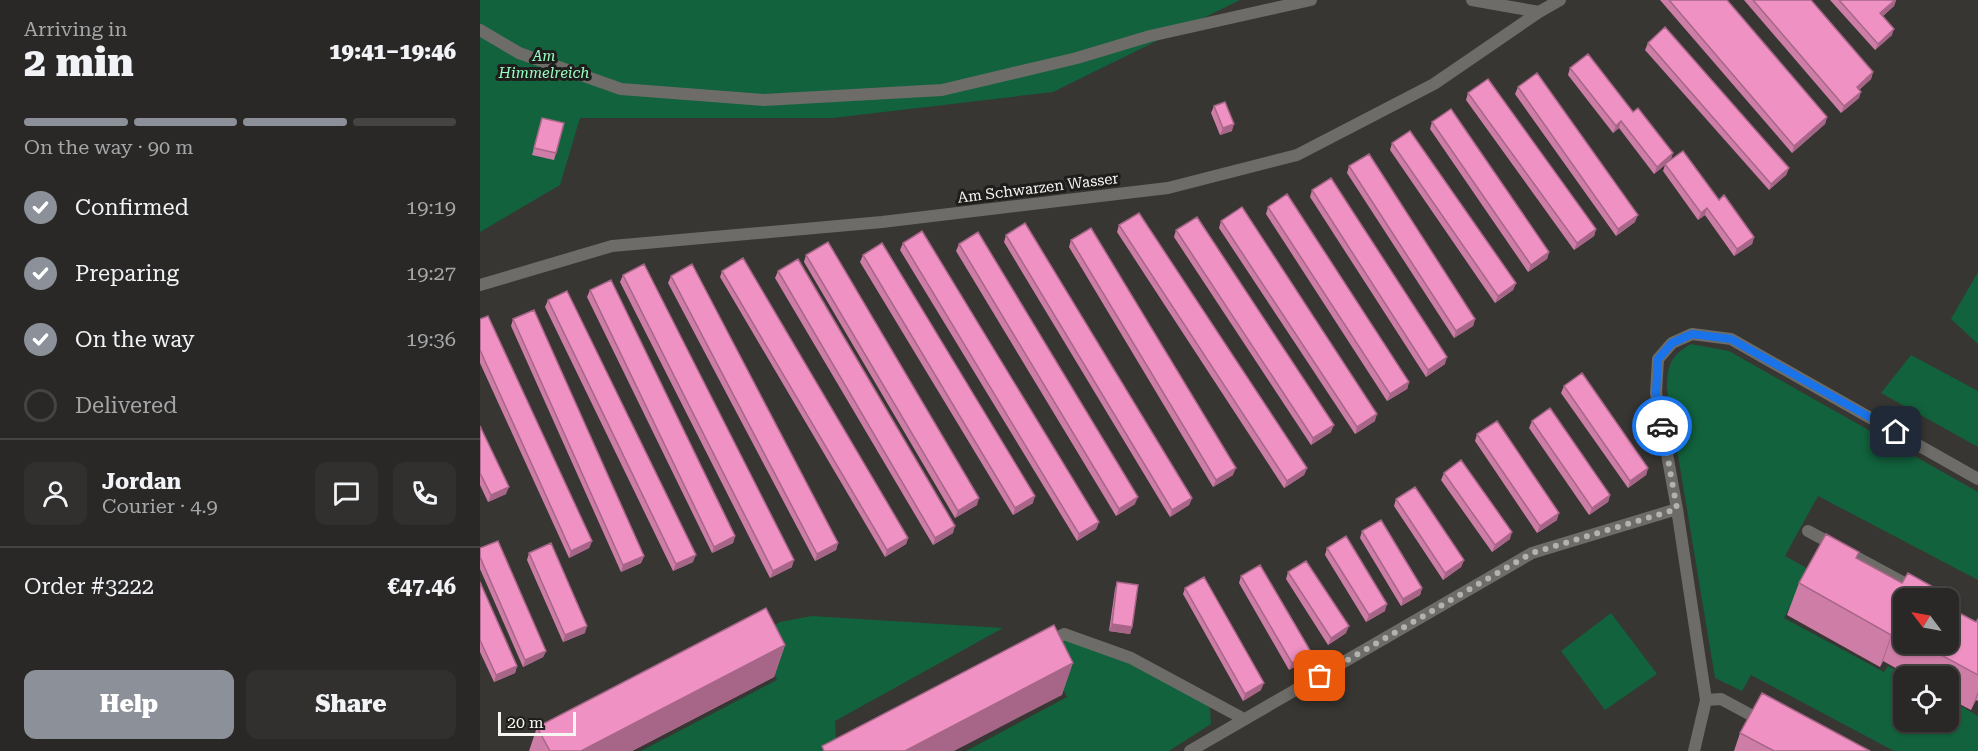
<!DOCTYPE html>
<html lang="en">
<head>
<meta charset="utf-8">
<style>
  :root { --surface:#292826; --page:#31302e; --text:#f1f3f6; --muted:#a5a6a7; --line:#454443; --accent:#8c9099 }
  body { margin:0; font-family:"Roboto Serif",serif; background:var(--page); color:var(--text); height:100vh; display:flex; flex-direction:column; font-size:22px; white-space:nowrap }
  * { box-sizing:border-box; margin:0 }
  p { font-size:20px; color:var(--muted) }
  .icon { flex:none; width:33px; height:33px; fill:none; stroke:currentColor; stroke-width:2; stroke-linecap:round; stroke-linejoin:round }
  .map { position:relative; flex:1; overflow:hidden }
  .sheet { display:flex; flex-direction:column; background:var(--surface); width:480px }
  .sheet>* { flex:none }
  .needle { width:39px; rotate:302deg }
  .controls { position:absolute; left:1413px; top:588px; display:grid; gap:12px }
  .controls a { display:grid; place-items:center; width:66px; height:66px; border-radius:12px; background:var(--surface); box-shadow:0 2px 4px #0004,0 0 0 2px var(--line); font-size:30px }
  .scale { position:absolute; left:18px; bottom:15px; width:78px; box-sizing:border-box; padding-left:6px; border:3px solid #f5f5f2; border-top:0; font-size:16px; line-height:21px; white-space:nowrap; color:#f5f5f2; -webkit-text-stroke:4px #1e1d1b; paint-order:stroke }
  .pin { position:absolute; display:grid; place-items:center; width:51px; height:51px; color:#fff; margin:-26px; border-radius:12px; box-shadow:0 3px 9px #0006 }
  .courier { position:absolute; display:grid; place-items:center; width:60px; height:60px; margin:-30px; border:4px solid #1a73e8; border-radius:50%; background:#fff; color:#222; box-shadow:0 2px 8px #0007 }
  .head em { font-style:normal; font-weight:800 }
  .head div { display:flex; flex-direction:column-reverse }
  .head { display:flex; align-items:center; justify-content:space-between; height:102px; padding:0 24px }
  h1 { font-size:39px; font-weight:800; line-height:45px }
  .bar { display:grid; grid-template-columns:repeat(4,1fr); gap:9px 6px; align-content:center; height:72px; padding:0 24px }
  .bar i { height:8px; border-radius:4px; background:var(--line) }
  .bar .current { background:var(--accent) }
  .bar p { grid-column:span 4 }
  .line { display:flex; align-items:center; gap:15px; padding:0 24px; border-top:2px solid var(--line) }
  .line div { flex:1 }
  .round { display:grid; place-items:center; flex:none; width:63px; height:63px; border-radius:12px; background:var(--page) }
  ol { padding:0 24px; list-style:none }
  li { display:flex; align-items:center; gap:18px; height:66px }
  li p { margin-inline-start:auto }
  li .icon { padding:6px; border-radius:50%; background:var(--accent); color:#fff; stroke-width:4 }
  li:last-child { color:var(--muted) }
  li i { width:33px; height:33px; border:3px solid var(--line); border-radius:50% }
  .cta { display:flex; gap:12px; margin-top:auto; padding:12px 24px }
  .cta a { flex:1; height:69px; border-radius:12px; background:var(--accent); color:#fff; font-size:24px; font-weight:800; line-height:69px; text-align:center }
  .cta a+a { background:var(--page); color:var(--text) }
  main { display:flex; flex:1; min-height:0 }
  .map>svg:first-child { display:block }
</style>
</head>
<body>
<main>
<section class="sheet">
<div class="head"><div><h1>2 min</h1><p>Arriving in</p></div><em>19:41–19:46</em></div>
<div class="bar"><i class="current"></i><i class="current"></i><i class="current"></i><i></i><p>On the way · 90 m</p></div>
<ol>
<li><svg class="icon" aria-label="check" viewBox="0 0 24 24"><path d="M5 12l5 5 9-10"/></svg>Confirmed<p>19:19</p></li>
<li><svg class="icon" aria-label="check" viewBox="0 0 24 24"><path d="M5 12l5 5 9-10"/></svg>Preparing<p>19:27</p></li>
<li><svg class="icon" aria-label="check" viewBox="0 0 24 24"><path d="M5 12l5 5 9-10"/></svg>On the way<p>19:36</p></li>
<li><i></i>Delivered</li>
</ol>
<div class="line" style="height:108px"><a class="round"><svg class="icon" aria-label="person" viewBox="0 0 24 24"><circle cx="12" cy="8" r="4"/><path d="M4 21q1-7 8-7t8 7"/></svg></a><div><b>Jordan</b><p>Courier · 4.9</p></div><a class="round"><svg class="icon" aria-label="chat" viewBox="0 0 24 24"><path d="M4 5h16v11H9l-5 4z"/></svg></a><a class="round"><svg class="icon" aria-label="phone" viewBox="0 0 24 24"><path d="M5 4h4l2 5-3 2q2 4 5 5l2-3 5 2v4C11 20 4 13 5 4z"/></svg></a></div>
<div class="line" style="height:78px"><div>Order #3222</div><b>€47.46</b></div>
<div class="cta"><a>Help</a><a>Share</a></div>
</section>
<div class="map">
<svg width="1498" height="751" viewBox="0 0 1498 751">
  <rect width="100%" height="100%" fill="#373632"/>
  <path fill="#12623d" d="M 0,0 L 760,0 L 573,92 L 353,118 L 100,118 L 80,185 L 0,232 Z
    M 1498,272 L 1498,344 L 1471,319 Z
    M 1211,344 L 1249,351 L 1498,492 L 1498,580 L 1338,496 L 1305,556 L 1330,570 L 1304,618 L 1404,672 L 1408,666 L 1427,676 L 1424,676 L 1424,722 L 1468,722 L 1469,699 L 1498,716 L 1498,751 L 1414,751 L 1271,675 L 1262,691 L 1235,678 L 1187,389 C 1187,366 1190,356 1211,344 Z
    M 1431,355 L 1498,391 L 1498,447 L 1401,393 Z
    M 1131,613 L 1177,674 L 1125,710 L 1081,651 Z
    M 332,616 L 523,628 L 355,721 L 356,741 L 342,751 L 161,751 L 297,680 L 275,636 L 300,622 Z
    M 584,640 L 644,659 L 725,701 L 730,709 L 731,724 L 689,751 L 486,751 L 587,697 L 563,651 Z"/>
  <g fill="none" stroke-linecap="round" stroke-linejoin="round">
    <path stroke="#6d6c68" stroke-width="12" d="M 992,0 L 1059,12
      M 0,30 L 39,53 L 141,89 L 284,100 L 462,90 L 597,58 L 670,36 L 831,0
      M 0,285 L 132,246 L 402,222 L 688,188 L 817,155 L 954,84 L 1059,12 L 1080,0
      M 1328,531 L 1452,598
      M 565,644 L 584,634 L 651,658 L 764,719
      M 1226,700 L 1241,699 L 1284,722
      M 710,751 L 1052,553 L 1197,509
      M 1214,751 L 1226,700 L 1197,509 L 1176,393 L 1178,359 L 1192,343 L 1212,334 L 1251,339 L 1498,479"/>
  </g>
  <path fill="#ce7da7" d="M 1180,0 L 1247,0 L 1347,117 L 1345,124 L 1312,153 Z
    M 1264,0 L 1331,0 L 1393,72 L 1391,79 L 1380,89 L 1379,98 L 1361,113 Z
    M 1350,0 L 1416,0 L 1414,6 L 1403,16 L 1412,35 L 1395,50 Z
    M 1168,43 L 1309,168 L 1306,175 L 1289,190 L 1165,50 Z
    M 1090,68 L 1190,161 L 1239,200 L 1274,237 L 1272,244 L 1254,256 L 1225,215 L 1218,220 L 1183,171 L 1185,165 L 1174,174 L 1139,128 L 1133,133 L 1088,75 Z
    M 1038,87 L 1155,222 L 1136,236 L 1035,94 Z
    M 988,93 L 1116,229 L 1114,236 L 1094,250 L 986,100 Z
    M 734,106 L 752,131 L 740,135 L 731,113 Z
    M 62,118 L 76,153 L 74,160 L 52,155 Z
    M 952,122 L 1069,252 L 1067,259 L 1048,272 L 950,129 Z
    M 912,143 L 1036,283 L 1033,290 L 1015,303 L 910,150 Z
    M 869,166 L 995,319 L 993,326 L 974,338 L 867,173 Z
    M 832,190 L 965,364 L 946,377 L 830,197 Z
    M 788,207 L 929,382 L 927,389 L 907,401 L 786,214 Z
    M 741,221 L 895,421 L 875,434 L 739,228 Z
    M 639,225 L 827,468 L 824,475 L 804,488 L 637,232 Z
    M 696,230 L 851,432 L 831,445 L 694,237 Z
    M 526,235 L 712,498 L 709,505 L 690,517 L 524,242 Z
    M 591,240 L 753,475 L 733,487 L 589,247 Z
    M 423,243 L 619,522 L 616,529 L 597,541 L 420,250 Z
    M 479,244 L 655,504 L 636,516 L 476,251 Z
    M 326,255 L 497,505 L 475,518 L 324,262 Z
    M 383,255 L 553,503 L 533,515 L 380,262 Z
    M 242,271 L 428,538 L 426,544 L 405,557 L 240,277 Z
    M 298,271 L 473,533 L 453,545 L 295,278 Z
    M 143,275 L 312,567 L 290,578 L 140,282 Z
    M 191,276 L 358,543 L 356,550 L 335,561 L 188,283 Z
    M 110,290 L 255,536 L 253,543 L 232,553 L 107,297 Z
    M 68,300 L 213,562 L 193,571 L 65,307 Z
    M 0,319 L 112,541 L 109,548 L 89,558 L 0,363 Z
    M 33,319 L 164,556 L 161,563 L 141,572 L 31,326 Z
    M 1084,386 L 1168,468 L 1166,475 L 1148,488 L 1081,393 Z
    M 1052,421 L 1130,495 L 1128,502 L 1109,515 L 1049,428 Z
    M 0,426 L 26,494 L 8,502 L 0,485 Z
    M 997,434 L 1077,520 L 1057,533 L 995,441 Z
    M 964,473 L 1030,539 L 1012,552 L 961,480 Z
    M 916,499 L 984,560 L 981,567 L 963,580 L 914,506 Z
    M 882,531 L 942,588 L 940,595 L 921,606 L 880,538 Z
    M 0,548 L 66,651 L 63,657 L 43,667 L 0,569 Z
    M 847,548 L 905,611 L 886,622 L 845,555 Z
    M 49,553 L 105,633 L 83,642 L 47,560 Z
    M 1377,558 L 1422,583 L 1455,588 L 1452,598 L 1424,598 L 1424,644 L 1468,644 L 1496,622 L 1498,619 L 1498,701 L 1496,700 L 1491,710 L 1468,698 L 1468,676 L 1430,676 L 1403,661 L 1400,667 L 1307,615 L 1319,583 Z
    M 808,572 L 866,633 L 848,645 L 806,579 Z
    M 761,576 L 828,659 L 809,670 L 759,583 Z
    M 0,582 L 37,666 L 35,673 L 14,682 L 0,652 Z
    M 637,582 L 652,627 L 650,634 L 629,631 L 635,589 Z
    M 705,588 L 781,690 L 763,701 L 703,594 Z
    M 305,645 L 294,677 L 152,751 L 49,751 L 57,727 Z
    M 1260,733 L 1390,751 L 1254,751 Z"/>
  <path fill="#a76688" d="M 1415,0 L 1416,0 L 1414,6 L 1398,20 L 1400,13 Z
    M 1414,29 L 1412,35 L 1395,50 L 1398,44 Z
    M 1393,72 L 1391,79 L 1375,94 L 1377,87 Z
    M 1381,92 L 1379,98 L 1361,113 L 1364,106 Z
    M 1347,117 L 1345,124 L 1312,153 L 1314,146 Z
    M 1141,121 L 1139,128 L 1133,133 L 1136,126 Z
    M 754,124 L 752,131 L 740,135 L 743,128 Z
    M 1193,153 L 1191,160 L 1174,174 L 1177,167 Z
    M 1309,168 L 1306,175 L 1289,190 L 1291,184 Z
    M 1227,208 L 1225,215 L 1218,220 L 1221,213 Z
    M 1158,215 L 1155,222 L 1136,236 L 1138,229 Z
    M 1116,229 L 1114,236 L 1094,250 L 1097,243 Z
    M 1274,237 L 1272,244 L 1254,256 L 1257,249 Z
    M 1069,252 L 1067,259 L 1048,272 L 1051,265 Z
    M 1036,283 L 1033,290 L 1015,303 L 1018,296 Z
    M 995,319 L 993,326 L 974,338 L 976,331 Z
    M 967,357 L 965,364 L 946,377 L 948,370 Z
    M 929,382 L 927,389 L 907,401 L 910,394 Z
    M 897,414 L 895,421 L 875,434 L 877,427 Z
    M 854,425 L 851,432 L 831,445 L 833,438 Z
    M 756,468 L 753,475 L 733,487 L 736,480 Z
    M 827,468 L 824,475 L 804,488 L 807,481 Z
    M 1168,468 L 1166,475 L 1148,488 L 1150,481 Z
    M 29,487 L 26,494 L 8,502 L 11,495 Z
    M 1130,495 L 1128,502 L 1109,515 L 1112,508 Z
    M 555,496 L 553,503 L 533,515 L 535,508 Z
    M 658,497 L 655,504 L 636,516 L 639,509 Z
    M 499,498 L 497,505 L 475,518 L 478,511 Z
    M 712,498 L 709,505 L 690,517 L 692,510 Z
    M 1079,513 L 1077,520 L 1057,533 L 1060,526 Z
    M 619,522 L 616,529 L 597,541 L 599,534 Z
    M 475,526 L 473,533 L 453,545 L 455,538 Z
    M 1032,532 L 1030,539 L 1012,552 L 1015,545 Z
    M 255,536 L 253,543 L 232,553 L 234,547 Z
    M 428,538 L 426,544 L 405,557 L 407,550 Z
    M 112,541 L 109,548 L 89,558 L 91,551 Z
    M 358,543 L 356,550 L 335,561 L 337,554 Z
    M 216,555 L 213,562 L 193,571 L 196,564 Z
    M 164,556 L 161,563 L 141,572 L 143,565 Z
    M 314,560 L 312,567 L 290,578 L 293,571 Z
    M 984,560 L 981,567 L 963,580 L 965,573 Z
    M 942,588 L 940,595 L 921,606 L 923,599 Z
    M 907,604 L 905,611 L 886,622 L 889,615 Z
    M 632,624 L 652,627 L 650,634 L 629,631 Z
    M 107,626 L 105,633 L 83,642 L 85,635 Z
    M 869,626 L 866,633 L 848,645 L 851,638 Z
    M 1414,629 L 1403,661 L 1400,667 L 1411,635 Z
    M 305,645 L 294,677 L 152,751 L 101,751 Z
    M 66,651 L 63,657 L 43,667 L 45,660 Z
    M 831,652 L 828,659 L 809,670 L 812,663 Z
    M 593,663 L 582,695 L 474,751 L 425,751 Z
    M 37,666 L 35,673 L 14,682 L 16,675 Z
    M 784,683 L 781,690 L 763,701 L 765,694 Z
    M 1498,691 L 1498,695 L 1491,710 Z"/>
  <path fill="#ef91c2" stroke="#a76688" stroke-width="1.5" d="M 1189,0 L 1247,0 L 1347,117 L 1314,146 Z
    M 1273,0 L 1331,0 L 1393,72 L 1377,87 L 1381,92 L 1364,106 Z
    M 1359,0 L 1415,0 L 1400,13 L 1414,29 L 1398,44 Z
    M 1185,27 L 1309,168 L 1291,184 L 1168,43 Z
    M 1108,54 L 1153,112 L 1158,108 L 1193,153 L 1177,167 L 1141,121 L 1136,126 L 1090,68 Z
    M 1057,73 L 1158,215 L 1138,229 L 1038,87 Z
    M 1008,79 L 1116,229 L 1097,243 L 988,93 Z
    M 745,102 L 754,124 L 743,128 L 734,106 Z
    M 971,109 L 1069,252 L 1051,265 L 952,122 Z
    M 62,118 L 84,123 L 76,153 L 54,148 Z
    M 930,131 L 1036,283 L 1018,296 L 912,143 Z
    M 1203,151 L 1239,200 L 1244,195 L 1274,237 L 1257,249 L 1227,208 L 1221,213 L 1185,164 Z
    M 889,154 L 995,319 L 976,331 L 869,166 Z
    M 851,178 L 967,357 L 948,370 L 832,190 Z
    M 807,194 L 929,382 L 910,394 L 788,207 Z
    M 762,207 L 897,414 L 877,427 L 741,221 Z
    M 659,213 L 827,468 L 807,481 L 639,225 Z
    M 717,217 L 854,425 L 833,438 L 696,230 Z
    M 545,223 L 712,498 L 692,510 L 526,235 Z
    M 611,228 L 756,468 L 736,480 L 591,240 Z
    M 442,231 L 619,522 L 599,534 L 423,243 Z
    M 498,232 L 658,497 L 639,509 L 479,244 Z
    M 348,242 L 499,498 L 478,511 L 326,255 Z
    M 402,243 L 555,496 L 535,508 L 383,255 Z
    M 263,258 L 428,538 L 407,550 L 242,271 Z
    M 318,259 L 475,526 L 455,538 L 298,271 Z
    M 164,264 L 314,560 L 293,571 L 143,275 Z
    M 212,264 L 358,543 L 337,554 L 191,276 Z
    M 131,280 L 255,536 L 234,547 L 110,290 Z
    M 87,291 L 216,555 L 196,564 L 68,300 Z
    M 54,310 L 164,556 L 143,565 L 33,319 Z
    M 8,316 L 112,541 L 91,551 L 0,350 L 0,319 Z
    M 1102,373 L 1168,468 L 1150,481 L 1084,386 Z
    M 1070,408 L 1130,495 L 1112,508 L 1052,421 Z
    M 1017,421 L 1079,513 L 1060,526 L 997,434 Z
    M 0,426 L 29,487 L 11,495 L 0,473 Z
    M 981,460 L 1032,532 L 1015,545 L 964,473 Z
    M 935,487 L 984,560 L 965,573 L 916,499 Z
    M 901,520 L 942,588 L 923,599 L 882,531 Z
    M 1346,534 L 1379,552 L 1376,558 L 1422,583 L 1428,573 L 1455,588 L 1450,597 L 1453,598 L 1424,598 L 1424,634 L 1414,629 L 1411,635 L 1319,583 Z
    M 866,536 L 907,604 L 889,615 L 847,548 Z
    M 18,541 L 66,651 L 45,660 L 0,557 L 0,548 Z
    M 71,543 L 107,626 L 85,635 L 49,553 Z
    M 826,561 L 869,626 L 851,638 L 808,572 Z
    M 780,565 L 831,652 L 812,663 L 761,576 Z
    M 724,577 L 784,683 L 765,694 L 705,588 Z
    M 0,582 L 37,666 L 16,675 L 0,640 Z
    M 637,582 L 658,585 L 652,627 L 632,624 Z
    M 1468,607 L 1496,622 L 1498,619 L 1498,675 L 1441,644 L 1468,644 Z
    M 286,608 L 305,645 L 101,751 L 70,751 L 57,727 Z
    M 574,625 L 593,663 L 425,751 L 344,751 L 342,746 Z
    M 1282,693 L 1390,751 L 1294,751 L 1260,733 Z"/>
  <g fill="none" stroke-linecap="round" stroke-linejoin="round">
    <path stroke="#b2b2af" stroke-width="6" stroke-dasharray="0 10.8" d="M 840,676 L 1052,553 L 1197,509 L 1182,426"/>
    <path stroke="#1a73e8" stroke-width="8" d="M 1182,426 L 1176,393 L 1178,359 L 1192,343 L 1212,334 L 1251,339 L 1416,432"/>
  </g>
  <g text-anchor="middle" stroke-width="6" stroke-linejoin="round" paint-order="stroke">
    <g font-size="15" font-style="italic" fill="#98fec3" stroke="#1e1d1b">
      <text x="64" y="61">Am<tspan x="64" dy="17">Himmelreich</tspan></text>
    </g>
    <g font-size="15" fill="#f5f5f2" stroke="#1e1d1b">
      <text transform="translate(558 188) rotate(-7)" y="5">Am Schwarzen Wasser</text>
    </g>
  </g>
</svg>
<div class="controls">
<a><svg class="needle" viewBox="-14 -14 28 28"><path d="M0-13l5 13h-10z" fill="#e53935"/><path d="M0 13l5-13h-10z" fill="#a5a6a7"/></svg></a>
<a><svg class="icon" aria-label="locate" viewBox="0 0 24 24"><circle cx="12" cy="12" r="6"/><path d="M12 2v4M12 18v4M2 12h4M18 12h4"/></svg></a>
</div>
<div class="scale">20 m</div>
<div class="pin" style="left:840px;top:676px;background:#ea580c"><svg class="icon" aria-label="bag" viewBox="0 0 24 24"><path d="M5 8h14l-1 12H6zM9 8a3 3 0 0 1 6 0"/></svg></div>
<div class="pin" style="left:1416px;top:432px;background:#1f2937"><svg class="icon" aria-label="home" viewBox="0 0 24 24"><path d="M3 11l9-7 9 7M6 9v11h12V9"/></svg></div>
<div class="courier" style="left:1182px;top:426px"><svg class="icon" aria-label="car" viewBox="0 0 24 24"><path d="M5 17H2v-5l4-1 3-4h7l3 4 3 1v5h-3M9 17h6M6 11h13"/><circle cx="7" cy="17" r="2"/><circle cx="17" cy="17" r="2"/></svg></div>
</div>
</main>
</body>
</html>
